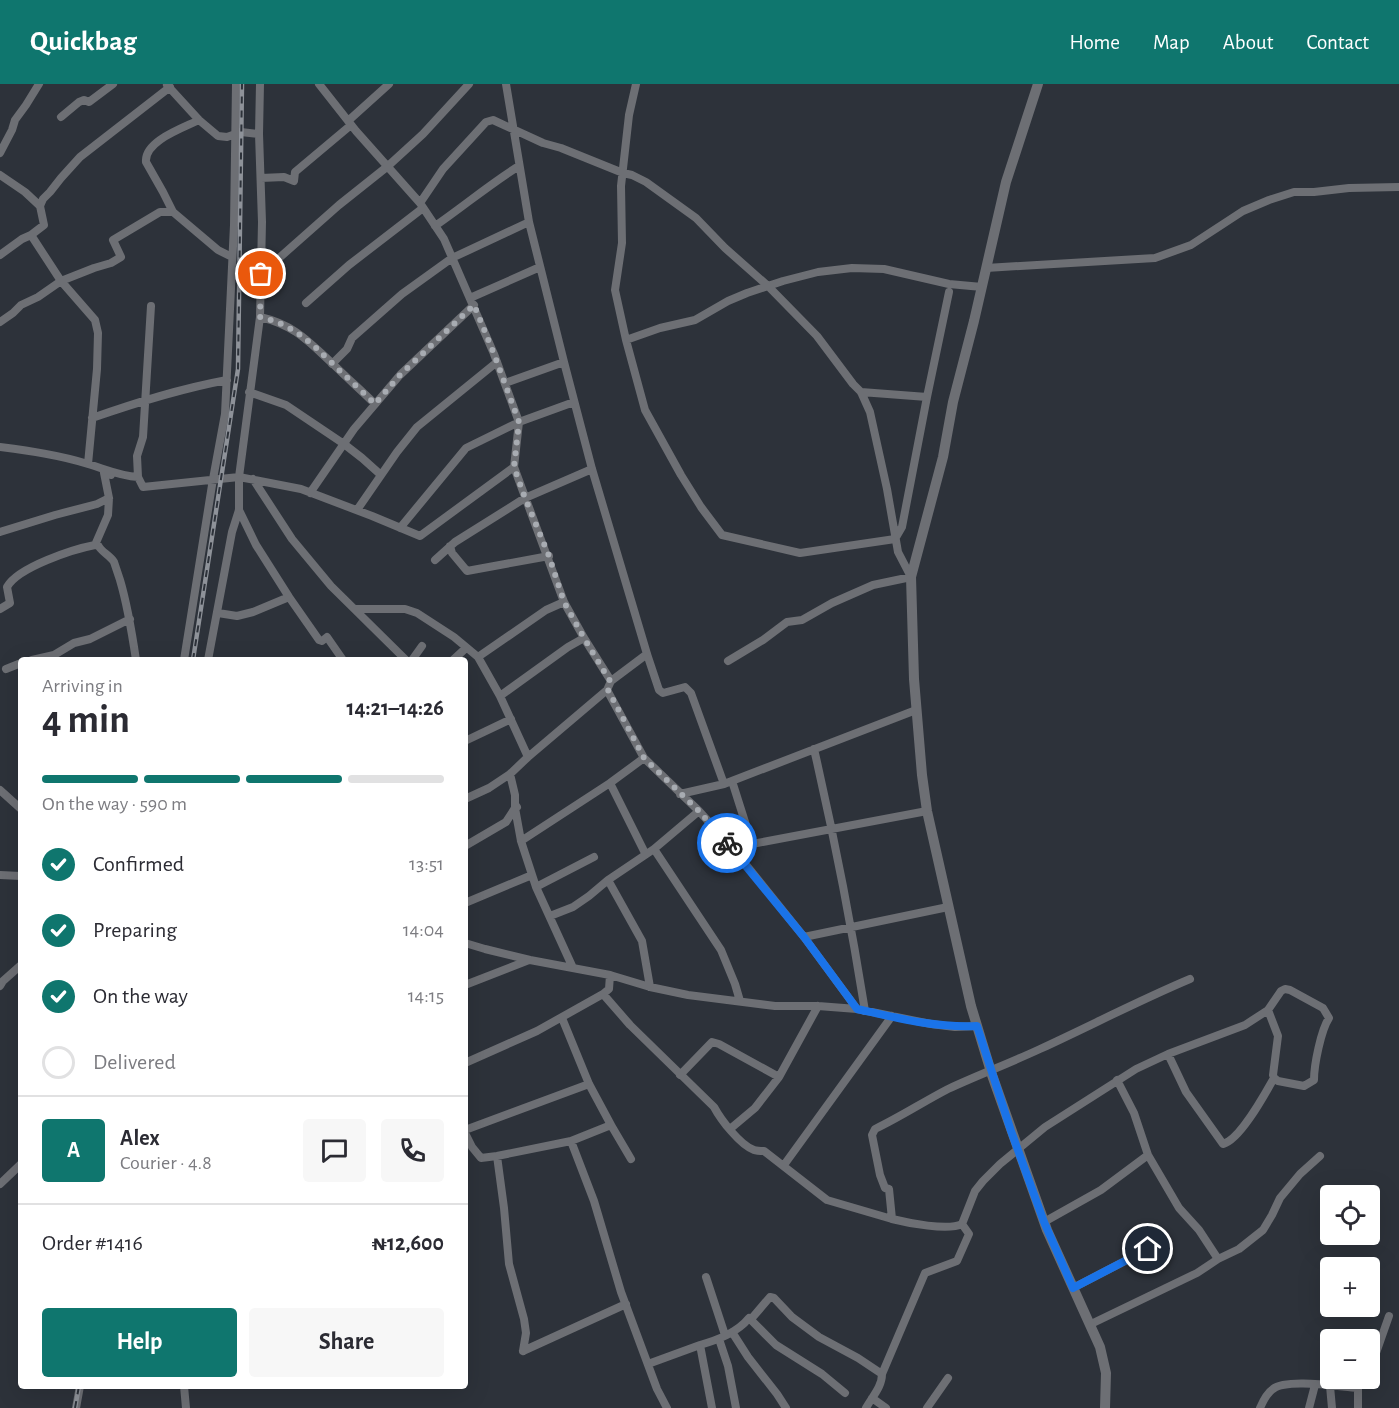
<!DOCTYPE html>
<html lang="en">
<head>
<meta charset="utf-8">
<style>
  :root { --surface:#fff; --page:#f7f7f7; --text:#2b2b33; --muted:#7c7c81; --line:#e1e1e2; --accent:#0f766e }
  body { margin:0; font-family:"Alegreya Sans",sans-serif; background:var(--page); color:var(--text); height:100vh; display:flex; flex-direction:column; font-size:22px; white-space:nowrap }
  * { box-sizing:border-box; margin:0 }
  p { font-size:20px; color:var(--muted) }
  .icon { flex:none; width:33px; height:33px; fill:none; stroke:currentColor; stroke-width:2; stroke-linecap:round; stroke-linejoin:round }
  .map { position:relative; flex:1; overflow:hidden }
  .drawer { position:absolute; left:18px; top:573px; width:450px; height:732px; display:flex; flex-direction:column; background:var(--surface); border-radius:6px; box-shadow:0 6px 24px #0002 }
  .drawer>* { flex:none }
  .fabs { position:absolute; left:1320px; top:1101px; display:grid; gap:12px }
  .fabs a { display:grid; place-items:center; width:60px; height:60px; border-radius:6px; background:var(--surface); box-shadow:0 6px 24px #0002; font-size:30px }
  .pin { position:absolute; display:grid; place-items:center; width:51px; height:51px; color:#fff; margin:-26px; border:3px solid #fff; border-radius:50%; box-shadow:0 2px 6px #0007 }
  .courier { position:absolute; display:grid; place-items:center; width:60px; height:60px; margin:-30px; border:4px solid #1a73e8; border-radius:50%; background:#fff; color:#222; box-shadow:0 2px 8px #0007 }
  .headline em { font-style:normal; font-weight:700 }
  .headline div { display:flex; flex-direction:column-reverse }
  .headline { display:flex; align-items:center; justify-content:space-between; height:102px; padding:0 24px }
  h1 { font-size:39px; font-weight:700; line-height:45px }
  .bar { display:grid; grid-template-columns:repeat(4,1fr); gap:9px 6px; align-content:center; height:72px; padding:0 24px }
  .bar i { height:8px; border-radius:4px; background:var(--line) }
  .bar .selected { background:var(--accent) }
  .bar p { grid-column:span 4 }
  .line { display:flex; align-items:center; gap:15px; padding:0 24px; border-top:2px solid var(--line) }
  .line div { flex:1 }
  .round { display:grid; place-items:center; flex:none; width:63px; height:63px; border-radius:6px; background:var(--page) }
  ol { padding:0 24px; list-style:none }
  li { display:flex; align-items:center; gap:18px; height:66px }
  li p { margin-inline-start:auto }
  li .icon { padding:6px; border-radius:50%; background:var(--accent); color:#fff; stroke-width:4 }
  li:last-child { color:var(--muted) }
  li i { width:33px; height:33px; border:3px solid var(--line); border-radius:50% }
  .primary-button { display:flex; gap:12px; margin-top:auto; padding:12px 24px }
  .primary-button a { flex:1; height:69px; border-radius:6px; background:var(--accent); color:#fff; font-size:24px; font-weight:700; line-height:69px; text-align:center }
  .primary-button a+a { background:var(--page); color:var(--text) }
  header { display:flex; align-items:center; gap:36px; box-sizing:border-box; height:84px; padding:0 30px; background:var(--accent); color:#fff }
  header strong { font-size:28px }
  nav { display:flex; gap:33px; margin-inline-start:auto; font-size:21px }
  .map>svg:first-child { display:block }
</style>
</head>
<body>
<header>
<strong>Quickbag</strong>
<nav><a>Home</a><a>Map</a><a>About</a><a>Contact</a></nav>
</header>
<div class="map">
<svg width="1399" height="1324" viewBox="0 0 1399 1324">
  <rect width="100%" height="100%" fill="#2d323a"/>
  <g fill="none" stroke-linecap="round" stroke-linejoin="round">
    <path stroke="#6d6f74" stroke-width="8" d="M 319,0 L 356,47 L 420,119 L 444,155 L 494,270 L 519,338 L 514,383 L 564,518 L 584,554 L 611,597 L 607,606 L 644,674 L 699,727 L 735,767 L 804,853 L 857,925
      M 506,0 L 529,138 L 564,278 L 592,385 L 647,570 L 659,606 L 663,609 L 685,603 L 691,609 L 724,700 L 916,626
      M 636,0 L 629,31 L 621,102 L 622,159 L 615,206 L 626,256 L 645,326 L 681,391 L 701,423 L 722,451 L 800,469 L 895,455 L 902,443 L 927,313 L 949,208
      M 167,1 L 199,36 L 218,52 L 227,53 L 241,48 L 259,50 L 260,0
      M 61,33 L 79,18 L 84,16 L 89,18 L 113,0
      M 199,36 C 183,44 144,57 146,78 L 163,108 L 173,128 L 218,166 L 232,173
      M 348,37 L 389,0
      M 0,69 L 12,46 L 15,36 L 26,21 L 39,0
      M 0,91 L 25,108 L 40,122
      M 261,94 L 284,93 L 294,97 L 295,88 L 351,41
      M 420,119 L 443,85 L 486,38 L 493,36 L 543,59 L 561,64 L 623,89 L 632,91 L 646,98 L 696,134 L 725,164 L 768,202 L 817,252 L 853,300 L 861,308 L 870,328 L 887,405 L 898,468 L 911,493 L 873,501 L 832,519 L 802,536 L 787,538 L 763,556 L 728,577
      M 435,142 C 464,122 490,100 519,82
      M 31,151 L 61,197 L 95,236 L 98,249 L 97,285 L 88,380
      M 0,171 L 22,155 L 31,151 L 44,141 L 40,122 L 43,115 L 50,108 L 61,94 L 80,73 L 170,3
      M 986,184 L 1155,174 L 1191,161 L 1243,127 L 1269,116 L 1294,108 L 1314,108 L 1349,104 L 1399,103
      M 261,190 L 339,121 L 388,82 L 423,50 L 469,0
      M 470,214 L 540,183
      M 306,219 L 349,181 L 423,124
      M 260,233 C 295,241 309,258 334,281 C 347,294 362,307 375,320
      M 0,238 L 13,229 L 21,221 L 38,213 L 61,197 L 94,184 L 111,179 L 121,173 L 113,156 L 160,128 L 173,128
      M 626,256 L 660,244 L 695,236 L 728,217 L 747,209 L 783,197 L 818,188 L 852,184 L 884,185 L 949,200 L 982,203
      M 332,280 L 347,265 L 352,254 L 402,210 L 452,174 L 529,138
      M 505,299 L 564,278
      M 249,308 L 286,321 L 344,360 L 362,374 L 381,391
      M 861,308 L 927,313
      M 92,334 C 138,318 179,305 227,296
      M 0,363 C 30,367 59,371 88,380 C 105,385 120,392 138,393 L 143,403 L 239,393 L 301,405 L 372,432 L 420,452 L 514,383
      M 138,393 L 137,372 L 143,353 L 151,222
      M 253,395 L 292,455 L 331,502 L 406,576
      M 310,409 L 354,345 L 400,291 L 474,221
      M 239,426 L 256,461 L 289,513 L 319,556 L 322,557 L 327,553 L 343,576
      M 357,426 L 397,368 L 417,343 L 497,278
      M 400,444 L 466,364 L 519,338 L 574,318
      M 0,448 L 55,431 L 97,420 L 109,414
      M 95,461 L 98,461 C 101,468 110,471 114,478 C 116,484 118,490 120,496 C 128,523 132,549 136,576
      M 450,462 L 452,469 L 467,487 L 549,472
      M 435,476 L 455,458 L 525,414 L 592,385
      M 0,525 L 10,519 L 7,503 C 18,483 74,465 95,461 L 108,431 L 109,414 L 104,389 L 111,391
      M 355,525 L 405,525 L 417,529 L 454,553 L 478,573 L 500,612 L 528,673
      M 218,529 L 237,532 L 253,528 L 289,513
      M 478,573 L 546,526 L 564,518
      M 32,576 L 54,571 L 74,559 L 90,555 L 130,535
      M 184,576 L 213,395 L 225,330 L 234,141 L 236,0
      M 208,576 L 232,448 L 239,426 L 239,393 L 260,233 L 262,138 L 259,50
      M 412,576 L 422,562
      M 453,576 L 466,564
      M 6,585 L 21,579
      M 611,597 L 647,570
      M 500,612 L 568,563 L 584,554
      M 465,657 L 511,635
      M 814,665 C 834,752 851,839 865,927
      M 510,690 L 528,673 L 607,606
      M 732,697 L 752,760
      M 610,699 L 645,769
      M 0,706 L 21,725
      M 680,710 L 724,700
      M 465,715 L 489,704 L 510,690 L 515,711 L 515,724 L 517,723
      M 521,757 L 610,699 L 644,674
      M 465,762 L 506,738 L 515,724 L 521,757 L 536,803 L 573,884
      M 654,765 L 721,866 L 735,900 L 740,917
      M 735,767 L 752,760 L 927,727
      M 0,791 L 21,792
      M 536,803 L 594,773
      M 465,819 L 532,791
      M 550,832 L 573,823 L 589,812 L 608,796
      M 804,853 L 948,823
      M 465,859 L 485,865 L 530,876 L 610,891 L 650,903 L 688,911 L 775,922 L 818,922 L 857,925 L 931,940 L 955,943 L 977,942
      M 465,901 L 529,876
      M 0,902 L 3,897 L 21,881
      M 650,903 L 642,857 L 608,796 L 654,765 L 699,727
      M 603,910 L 630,941 L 714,1023 C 721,1036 740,1061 754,1066 C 757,1067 761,1067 764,1067 L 827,1116 L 892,1135 L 889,1105 L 885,1104 L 880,1091 L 872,1051 L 875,1045 C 900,1033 923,1018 948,1005 C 978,991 1010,979 1040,965 C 1090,942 1140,916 1190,895
      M 1168,970 L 1186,1008 L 1223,1060 C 1240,1056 1265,1010 1274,994
      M 465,979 L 537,947 L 603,910 L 609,905 L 610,891
      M 680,991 L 712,958 L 719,960 L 779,993 L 818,922
      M 611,1041 L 631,1075
      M 730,1045 L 755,1024 L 779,993
      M 465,1046 L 589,1000
      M 465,1049 L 472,1063 L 481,1074 L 497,1072 L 571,1057 L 611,1041 L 589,1000 L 562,934
      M 571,1057 L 594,1117 L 621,1208 L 657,1305 L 667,1324
      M 1148,1071 L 1179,1124 L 1199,1146 L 1218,1175
      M 497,1072 L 504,1124 L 509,1180 L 524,1235 L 526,1249 L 523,1267
      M 784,1081 L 892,932
      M 0,1100 L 21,1080
      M 892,1135 C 908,1139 948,1147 962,1140 L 975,1107 L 983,1097 L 1000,1080 L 1045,1043 L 1136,985 L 1168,970 L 1245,941 L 1268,926 L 1281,907 L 1285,905 L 1290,906 L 1323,924 L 1329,934 C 1321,946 1314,981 1314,996 L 1304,1002 L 1278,997 L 1274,994 L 1273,991 L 1278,952 L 1268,926
      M 1044,1138 L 1101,1106 L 1148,1071 L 1134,1029 L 1117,996
      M 706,1193 L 725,1251
      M 1073,1204 L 1148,1165
      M 749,1234 L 776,1261 L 822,1290 L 845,1309
      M 1091,1240 L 1197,1189 L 1218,1175 L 1239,1165 L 1263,1146 L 1272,1131 L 1280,1114 L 1300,1090 L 1320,1072
      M 732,1248 L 748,1273 L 777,1310 L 786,1324
      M 719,1255 L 728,1282 L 736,1324
      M 700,1261 C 717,1256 737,1249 749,1234 L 752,1234 L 770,1213 L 774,1214 L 792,1233 L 819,1253 L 858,1274 L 882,1290 C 882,1303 872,1313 866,1324
      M 523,1267 L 626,1220
      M 648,1280 L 700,1261 L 712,1324
      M 1370,1282 L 1376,1269 L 1389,1232
      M 882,1290 L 925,1189 L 957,1177 L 969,1150 L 962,1140
      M 184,1302 L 186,1324
      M 1330,1302 L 1332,1324
      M 1358,1304 L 1362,1294
      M 872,1314 L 886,1324
      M 76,1324 L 80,1302
      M 927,1324 L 948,1294
      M 1260,1324 C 1263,1317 1267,1309 1273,1305 C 1287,1294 1340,1303 1358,1304 L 1358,1324
      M 1309,1324 L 1315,1301"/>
    <path stroke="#6d6f74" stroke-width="10" d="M 1038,0 L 1006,98 L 974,237 L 953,318 L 943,373 L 911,493 L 914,595 L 922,691 L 927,727 L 971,922 L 992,991 L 1047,1146 L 1100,1263 L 1106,1289 L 1105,1324"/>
    <g stroke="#8e9299" stroke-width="4.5">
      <path id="rail" d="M 193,576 L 238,285 L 242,0
        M 75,1324 L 79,1302"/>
    </g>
    <use href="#rail" stroke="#2d323a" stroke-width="2" stroke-dasharray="7" stroke-linecap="butt"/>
  </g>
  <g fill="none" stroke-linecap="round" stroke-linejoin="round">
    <path stroke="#a8acb2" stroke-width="6" stroke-dasharray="0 10.8" d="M 261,190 L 260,233 C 294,241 310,258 334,281 C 347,294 362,307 375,320 L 400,291 L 474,221 L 494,270 L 519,338 L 514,383 L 525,414 L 549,472 L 564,518 L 584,554 L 610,597 L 608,606 L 644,674 L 699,727 L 727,759"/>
    <path stroke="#1a73e8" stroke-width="8" d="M 727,759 L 804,853 L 857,925 C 897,934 936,944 977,942 L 1011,1047 L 1044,1138 L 1073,1204 L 1148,1165"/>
  </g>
</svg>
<div class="fabs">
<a><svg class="icon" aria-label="locate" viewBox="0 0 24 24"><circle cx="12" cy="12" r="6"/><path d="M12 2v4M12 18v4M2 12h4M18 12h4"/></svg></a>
<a>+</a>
<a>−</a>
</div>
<div class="pin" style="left:261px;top:190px;background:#ea580c"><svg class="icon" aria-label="bag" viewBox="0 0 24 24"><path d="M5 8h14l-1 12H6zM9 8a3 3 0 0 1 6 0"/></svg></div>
<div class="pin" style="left:1148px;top:1165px;background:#1f2937"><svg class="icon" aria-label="home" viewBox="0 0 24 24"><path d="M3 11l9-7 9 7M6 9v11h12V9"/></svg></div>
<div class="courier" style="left:727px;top:759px"><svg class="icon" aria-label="bike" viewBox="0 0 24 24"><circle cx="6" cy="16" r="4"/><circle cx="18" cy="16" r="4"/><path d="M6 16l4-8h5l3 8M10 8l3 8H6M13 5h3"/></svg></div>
<section class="drawer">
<div class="headline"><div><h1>4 min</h1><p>Arriving in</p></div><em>14:21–14:26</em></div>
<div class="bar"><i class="selected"></i><i class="selected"></i><i class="selected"></i><i></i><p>On the way · 590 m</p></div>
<ol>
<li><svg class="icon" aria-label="check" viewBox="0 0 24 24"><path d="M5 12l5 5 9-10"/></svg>Confirmed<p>13:51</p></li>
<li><svg class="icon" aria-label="check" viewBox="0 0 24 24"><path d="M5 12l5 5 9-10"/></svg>Preparing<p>14:04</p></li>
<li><svg class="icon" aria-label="check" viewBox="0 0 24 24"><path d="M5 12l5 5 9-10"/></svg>On the way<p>14:15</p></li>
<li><i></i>Delivered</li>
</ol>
<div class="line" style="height:108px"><b class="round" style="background:var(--accent);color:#fff">A</b><div><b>Alex</b><p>Courier · 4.8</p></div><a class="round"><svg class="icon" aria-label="chat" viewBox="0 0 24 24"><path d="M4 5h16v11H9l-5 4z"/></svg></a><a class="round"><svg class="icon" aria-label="phone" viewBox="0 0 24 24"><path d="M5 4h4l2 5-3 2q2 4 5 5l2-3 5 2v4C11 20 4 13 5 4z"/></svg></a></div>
<div class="line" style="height:78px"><div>Order #1416</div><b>₦12,600</b></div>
<div class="primary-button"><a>Help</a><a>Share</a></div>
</section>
</div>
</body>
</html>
